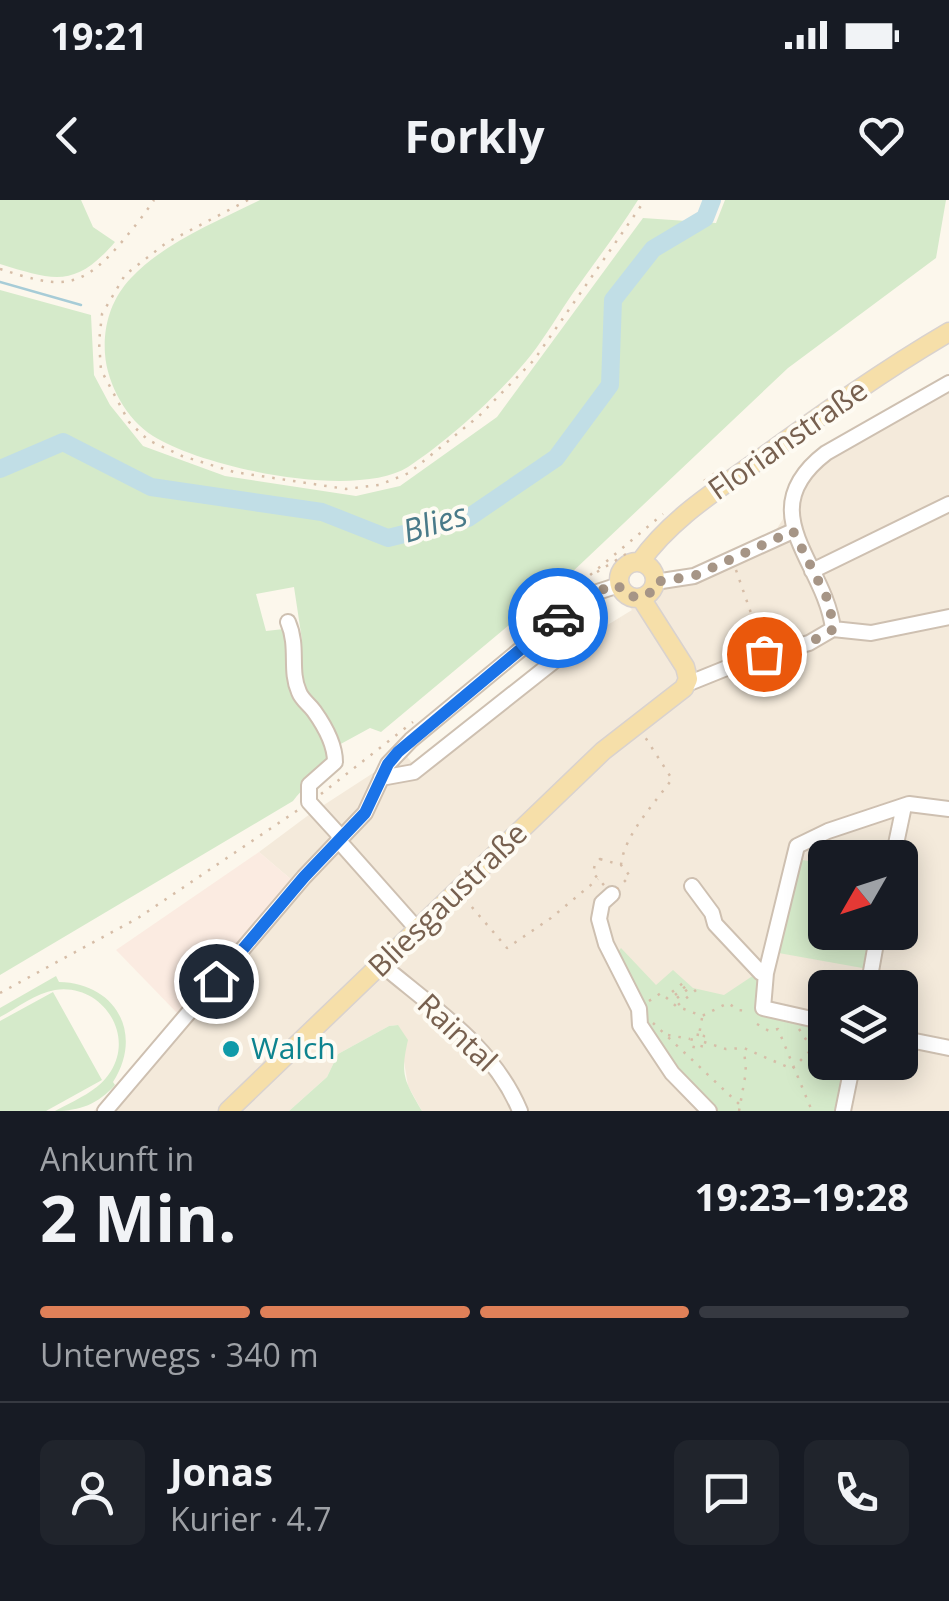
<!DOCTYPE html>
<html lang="de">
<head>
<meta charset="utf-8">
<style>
  :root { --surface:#171b24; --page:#20242c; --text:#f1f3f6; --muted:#9ea1a6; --line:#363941; --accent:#df8058 }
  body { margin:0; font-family:"Open Sans",sans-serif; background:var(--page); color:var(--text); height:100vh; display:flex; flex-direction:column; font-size:38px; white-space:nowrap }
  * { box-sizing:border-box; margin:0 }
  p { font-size:32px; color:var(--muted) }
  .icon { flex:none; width:55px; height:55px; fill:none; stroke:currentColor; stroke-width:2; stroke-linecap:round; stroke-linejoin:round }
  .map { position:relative; height:911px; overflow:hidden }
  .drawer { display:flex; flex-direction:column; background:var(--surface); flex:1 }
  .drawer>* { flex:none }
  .needle { width:65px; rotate:231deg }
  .tools { position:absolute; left:808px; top:640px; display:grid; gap:20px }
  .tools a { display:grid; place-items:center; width:110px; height:110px; border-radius:15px; background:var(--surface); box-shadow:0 5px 25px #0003; font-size:50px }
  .pin { position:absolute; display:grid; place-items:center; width:85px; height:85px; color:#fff; margin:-42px; border:5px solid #fff; border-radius:50%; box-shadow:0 2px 10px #0007 }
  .courier { position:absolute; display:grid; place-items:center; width:100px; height:100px; margin:-50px; border:8px solid #1a73e8; border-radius:50%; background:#fff; color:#222; box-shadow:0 2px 12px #0007 }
  .head em { font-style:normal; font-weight:700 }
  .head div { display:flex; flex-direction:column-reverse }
  .head { display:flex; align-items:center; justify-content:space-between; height:170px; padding:0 40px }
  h1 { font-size:65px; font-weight:700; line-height:75px }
  .bar { display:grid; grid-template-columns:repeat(4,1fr); gap:15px 10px; align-content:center; height:120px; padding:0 40px }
  .bar i { height:12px; border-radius:8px; background:var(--line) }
  .bar .selected { background:var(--accent) }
  .bar p { grid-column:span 4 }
  .line { display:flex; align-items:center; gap:25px; padding:0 40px; border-top:2px solid var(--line) }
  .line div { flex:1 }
  .round { display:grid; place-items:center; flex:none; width:105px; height:105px; border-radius:15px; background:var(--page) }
  .status { display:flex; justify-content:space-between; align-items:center; height:70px; padding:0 50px; background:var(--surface); direction:ltr }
  .status svg { height:28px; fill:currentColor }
  header { display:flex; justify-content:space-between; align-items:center; height:130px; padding:0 40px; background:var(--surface); font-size:45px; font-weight:700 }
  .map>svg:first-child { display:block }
</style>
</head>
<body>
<div class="status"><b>19:21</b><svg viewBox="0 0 49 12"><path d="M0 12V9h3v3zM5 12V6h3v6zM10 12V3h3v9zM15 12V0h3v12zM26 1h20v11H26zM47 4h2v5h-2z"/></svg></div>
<header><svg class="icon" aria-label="back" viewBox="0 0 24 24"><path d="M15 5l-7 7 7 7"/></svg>Forkly<svg class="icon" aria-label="heart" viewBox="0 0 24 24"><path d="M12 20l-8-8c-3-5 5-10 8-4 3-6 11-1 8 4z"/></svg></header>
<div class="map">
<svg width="949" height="911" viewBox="0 0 949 911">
  <rect width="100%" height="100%" fill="#fcf7ec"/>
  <path fill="#f4eadb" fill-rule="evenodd" d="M 949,175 L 949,911 L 422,911 L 408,886 L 398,825 L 389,826 L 338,854 L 327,877 L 289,911 L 94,911 L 293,681 L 259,652 L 310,614 L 404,553 L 414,565 L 591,428 L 596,432 L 632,410 L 627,404 L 776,330 L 783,319 L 789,288 L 800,271 L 848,235 ZM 825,658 L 900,658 L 900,732 L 825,732 ZM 825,788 L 900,788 L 900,862 L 825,862 Z"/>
  <path fill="#fbebe1" d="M 259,652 L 293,681 L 178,814 L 116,750 Z"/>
  <path fill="#d5eaca" d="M 0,0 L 81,0 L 93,27 L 115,42 C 75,88 55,81 0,64 Z
    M 260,0 L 638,0 C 618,32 595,62 573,93 C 559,113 546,136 531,155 C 500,194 449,240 408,267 C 355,300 204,268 153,236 C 127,220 107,184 105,154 C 103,126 111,99 131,78 C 165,42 216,22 260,0 Z
    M 725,0 L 946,0 L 936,58 L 788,168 L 569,375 L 381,532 L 370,528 L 337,546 L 304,490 L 300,476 L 302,440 L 294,387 L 256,394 L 266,431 L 284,429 C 286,446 284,467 290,483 C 297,503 337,537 328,558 C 322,573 303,587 293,601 L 0,775 L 0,90 L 91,115 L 94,175 L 110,205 L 143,246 L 225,276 L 356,296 L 400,286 L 497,217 L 643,18 L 716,23 Z
    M 794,659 L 825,663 L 825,732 L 875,733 L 868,769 L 773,752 Z
    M 621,748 L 656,785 L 673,770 L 693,788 L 724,795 L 763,769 L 767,803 L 825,818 L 825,862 L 847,863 L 837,911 L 715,911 L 655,845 L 616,754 Z
    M 56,776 L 59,782 C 116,783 144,834 113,882 L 115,885 C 98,904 80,911 55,911 C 75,900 99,891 111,871 C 135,832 100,783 55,790 C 36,793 17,808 0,817 L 0,808 Z
    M 53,792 L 102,880 L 46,911 L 0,911 L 0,821 Z
    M 398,825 L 408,840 C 400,875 404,880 422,911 L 289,911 L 327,877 L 338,854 L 389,826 Z"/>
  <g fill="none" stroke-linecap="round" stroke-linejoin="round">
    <path stroke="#a7ccd7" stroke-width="2.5" d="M 0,82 L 81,105"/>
    <path stroke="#c1dee6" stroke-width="18" d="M 0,269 L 63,242 L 151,287 L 322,312 L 388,338 L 468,318 L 556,258 L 610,185 L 613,100 L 653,49 L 705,18 L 712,0"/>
    <g stroke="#cec0b1" stroke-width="18">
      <path id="minor" d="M 812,371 L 949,304
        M 655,382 L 694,376 L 793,331
        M 288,422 C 299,447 289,470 299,492 C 302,500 309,504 314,511 C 324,525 335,545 335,562 L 309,585 L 309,602 L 341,637
        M 833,429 C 825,362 749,312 826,253 L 949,183
        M 833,429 L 871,433 L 949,417
        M 687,484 L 749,459 L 809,443 L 833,429
        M 381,578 L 414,572 L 577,443 L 578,438 L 560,416
        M 338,640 L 417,729
        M 893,658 L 904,606
        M 692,686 L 712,713 L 715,724 L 761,773
        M 612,694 L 602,703 L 599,719 L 606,744 L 639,809 L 640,825 L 672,873 L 709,911
        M 381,764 C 432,807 494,847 520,911
        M 868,788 L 878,732
        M 825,822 L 763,808 L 766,773 L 797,646 L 828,631 L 909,604 L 949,609
        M 900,838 L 949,848
        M 105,911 L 304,677 L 365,613 L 388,564 L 411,540 L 585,396 L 619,385
        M 843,911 L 853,862"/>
    </g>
    <g stroke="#d9d2ce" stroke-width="21">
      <path id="major" d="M619 380a18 18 0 1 1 36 0a18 18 0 1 1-36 0Z
        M 640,362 C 672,317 719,289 763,257 C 824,213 884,170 949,132
        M 228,911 L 603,551 L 684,488 L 688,479 L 685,467 L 641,398"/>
    </g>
    <path stroke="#d6bda7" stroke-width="2.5" stroke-dasharray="2.5 8" stroke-linecap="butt" d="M 248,0 L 166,43 L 125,75 L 102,114 L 99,142 L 101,170 L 129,222 L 148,240 L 182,256 L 234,272 L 346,289 L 379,285 L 409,273 L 479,216 L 534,160 L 645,0
      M 0,69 C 57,87 78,93 120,44 C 132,30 144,15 154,0
      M 704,281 L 718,271
      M 736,370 L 752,416
      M 597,372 L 631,351
      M 558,402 L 663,314
      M 321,594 L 413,522
      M 600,659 L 621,665 L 630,676 L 612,694 L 593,673 L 595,664 Z
      M 621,665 C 624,635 655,603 672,579 L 645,537
      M 465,699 L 507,748 L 551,718 L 598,679
      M 182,790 L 179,795 L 183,802
      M 672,792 L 683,783
      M 0,793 L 138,718 L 298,610
      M 675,795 L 686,786
      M 677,798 L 688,789
      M 649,801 L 661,793 L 676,806 L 702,816 L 728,803 L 738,810 L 749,811
      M 678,805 L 696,790
      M 653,823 L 739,904
      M 757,824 L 769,831 L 778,829 L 812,911
      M 799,829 L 811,847
      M 668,835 L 690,839
      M 699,835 L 693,834 L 690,846 L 701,849 L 704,836 L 699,835 L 702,818
      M 704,842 L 726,849 L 744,848 L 792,869 L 812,849 L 825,843
      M 739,911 L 746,872 L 744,849"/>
    <use href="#minor" stroke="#fff" stroke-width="14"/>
    <use href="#major" stroke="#f6dfa9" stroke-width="18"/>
  </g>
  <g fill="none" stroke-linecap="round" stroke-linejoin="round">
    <path stroke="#a69586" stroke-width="10" stroke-dasharray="0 18" d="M 558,418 C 577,402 594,390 618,385 L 625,395 L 641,398 L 651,392 L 655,382 L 694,376 L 793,331 L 828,400 L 834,429 L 809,443 L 764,454"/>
    <path stroke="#1a73e8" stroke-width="12" d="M 216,781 L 304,677 L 365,613 L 388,564 L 398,552 L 558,418"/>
  </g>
  <circle fill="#0f9aa8" stroke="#fefbf3" stroke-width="4" cx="231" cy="849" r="10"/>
  <g text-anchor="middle" stroke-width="8" stroke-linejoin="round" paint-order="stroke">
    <g font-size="30" fill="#77604f" stroke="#fefbf3">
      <text transform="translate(788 240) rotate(-35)" y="10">Florianstraße</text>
      <text transform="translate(448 700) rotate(-44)" y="10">Bliesgaustraße</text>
      <text transform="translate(457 833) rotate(44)" y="10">Raintal</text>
    </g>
    <g font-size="30" fill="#0d838f" stroke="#fefbf3" text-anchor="start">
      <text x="251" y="859">Walch</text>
    </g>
    <g font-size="32" font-style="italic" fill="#497a89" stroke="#fefbf3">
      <text transform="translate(435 323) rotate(-17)" y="11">Blies</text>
    </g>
  </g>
</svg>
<div class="tools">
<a><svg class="needle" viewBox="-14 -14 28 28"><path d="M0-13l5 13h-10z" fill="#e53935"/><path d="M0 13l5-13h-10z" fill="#9ea1a6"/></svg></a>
<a><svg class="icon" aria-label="layers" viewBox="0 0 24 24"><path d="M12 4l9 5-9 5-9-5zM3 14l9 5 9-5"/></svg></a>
</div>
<div class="pin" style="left:764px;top:454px;background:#ea580c"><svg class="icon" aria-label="bag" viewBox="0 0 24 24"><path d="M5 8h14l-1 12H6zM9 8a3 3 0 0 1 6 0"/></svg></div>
<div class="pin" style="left:216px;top:781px;background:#1f2937"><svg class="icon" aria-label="home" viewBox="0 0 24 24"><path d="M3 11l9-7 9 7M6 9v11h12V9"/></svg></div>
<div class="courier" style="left:558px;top:418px"><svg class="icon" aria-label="car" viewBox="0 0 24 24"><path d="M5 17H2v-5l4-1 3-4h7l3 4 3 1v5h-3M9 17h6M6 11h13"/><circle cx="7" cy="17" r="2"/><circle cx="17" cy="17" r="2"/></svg></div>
</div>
<section class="drawer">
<div class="head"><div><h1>2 Min.</h1><p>Ankunft in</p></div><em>19:23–19:28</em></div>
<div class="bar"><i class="selected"></i><i class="selected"></i><i class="selected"></i><i></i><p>Unterwegs · 340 m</p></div>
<div class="line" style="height:180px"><a class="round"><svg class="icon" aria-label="person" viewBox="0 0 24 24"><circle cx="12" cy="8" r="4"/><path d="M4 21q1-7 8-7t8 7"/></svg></a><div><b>Jonas</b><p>Kurier · 4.7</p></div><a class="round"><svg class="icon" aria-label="chat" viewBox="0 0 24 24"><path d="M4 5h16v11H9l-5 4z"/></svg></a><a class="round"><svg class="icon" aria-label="phone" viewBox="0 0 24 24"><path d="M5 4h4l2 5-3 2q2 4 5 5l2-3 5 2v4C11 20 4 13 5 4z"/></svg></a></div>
</section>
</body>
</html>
